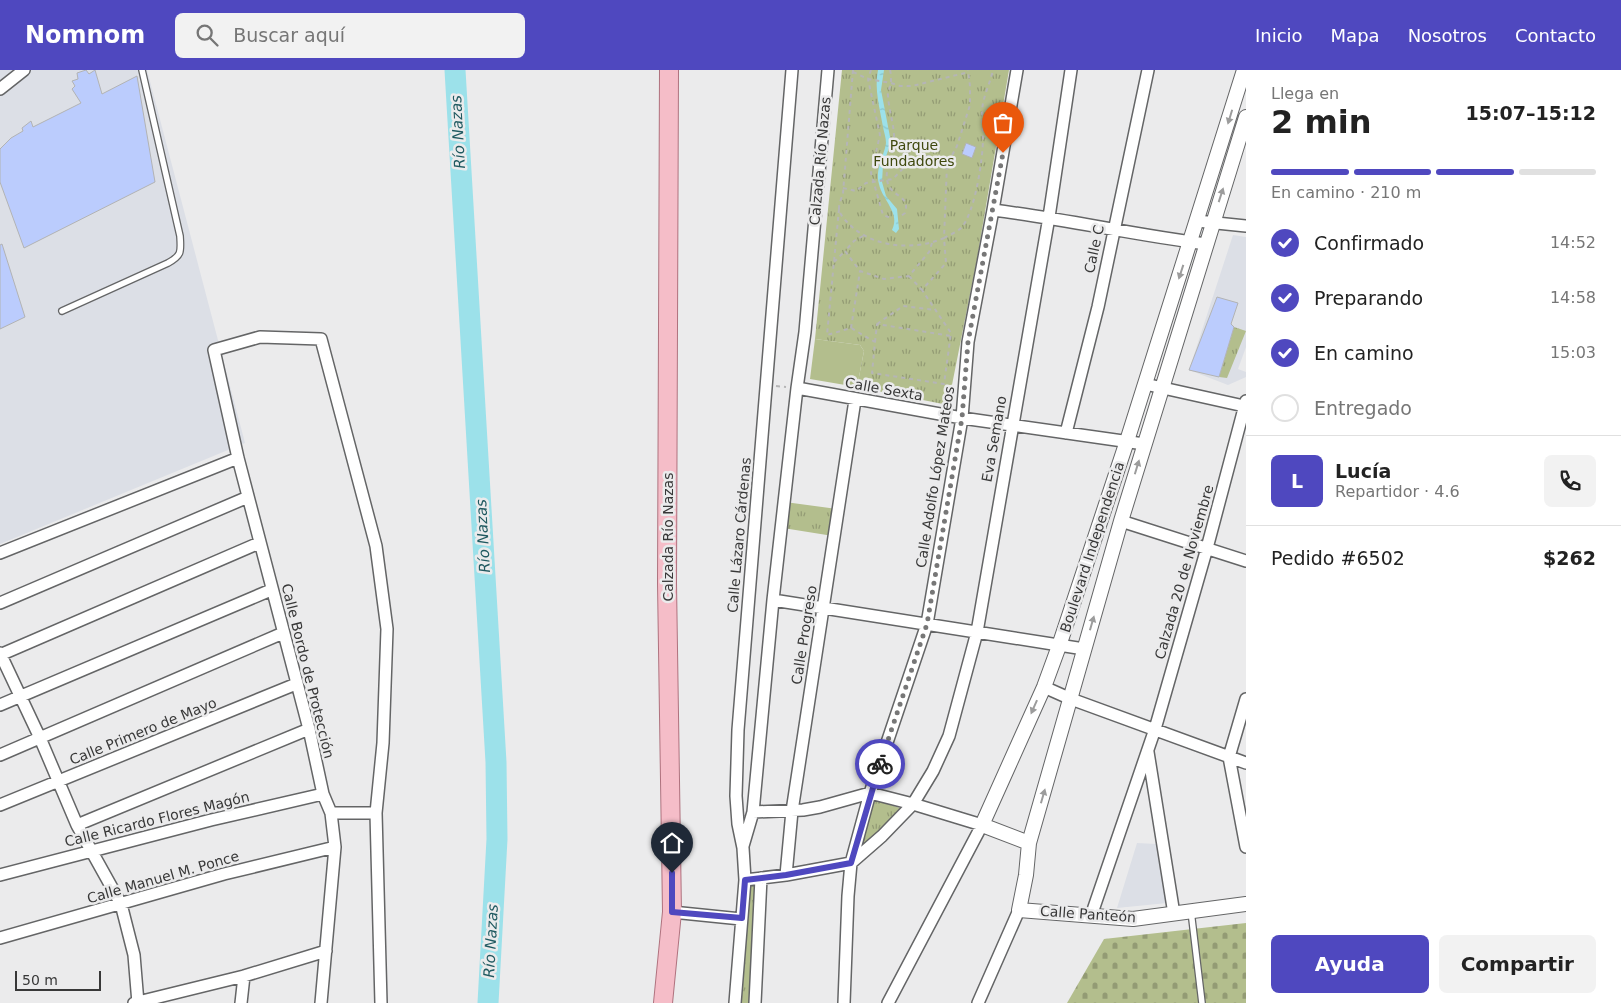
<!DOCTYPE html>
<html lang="es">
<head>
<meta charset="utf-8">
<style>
  :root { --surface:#fff; --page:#f2f2f2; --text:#222; --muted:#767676; --line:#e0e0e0; --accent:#4f48bf }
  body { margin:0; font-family:"DejaVu Sans",sans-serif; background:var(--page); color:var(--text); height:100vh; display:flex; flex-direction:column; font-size:19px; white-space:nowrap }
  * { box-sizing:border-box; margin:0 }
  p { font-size:16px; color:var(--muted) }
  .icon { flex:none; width:28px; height:28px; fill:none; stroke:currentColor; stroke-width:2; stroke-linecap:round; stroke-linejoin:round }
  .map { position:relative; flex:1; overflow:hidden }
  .panel { display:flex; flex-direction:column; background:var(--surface); width:375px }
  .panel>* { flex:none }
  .scale { position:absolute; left:15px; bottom:12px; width:86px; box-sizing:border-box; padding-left:5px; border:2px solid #383838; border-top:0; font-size:14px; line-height:18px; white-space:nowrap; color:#383838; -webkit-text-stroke:4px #ebebec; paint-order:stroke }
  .pin { position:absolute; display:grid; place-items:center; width:42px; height:42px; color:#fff; margin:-51px -21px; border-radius:50% 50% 50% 0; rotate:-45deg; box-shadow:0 0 5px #0007 }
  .pin .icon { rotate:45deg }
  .courier { position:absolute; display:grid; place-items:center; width:50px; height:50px; margin:-25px; border:4px solid #4f48bf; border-radius:50%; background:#fff; color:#222; box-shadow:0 1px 6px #0007 }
  .overview em { font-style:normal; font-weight:800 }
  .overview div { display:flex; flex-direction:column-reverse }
  .overview { display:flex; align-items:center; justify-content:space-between; height:85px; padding:0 25px }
  h1 { font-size:32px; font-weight:800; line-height:38px }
  .bar { display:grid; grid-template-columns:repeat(4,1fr); gap:8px 5px; align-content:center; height:60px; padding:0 25px }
  .bar i { height:6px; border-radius:4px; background:var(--line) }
  .bar .current { background:var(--accent) }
  .bar p { grid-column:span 4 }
  .line { display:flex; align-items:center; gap:12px; padding:0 25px; border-top:1px solid var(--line) }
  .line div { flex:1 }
  .round { display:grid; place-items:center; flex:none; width:52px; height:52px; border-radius:8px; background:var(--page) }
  ol { padding:0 25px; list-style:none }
  li { display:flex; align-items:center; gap:15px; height:55px }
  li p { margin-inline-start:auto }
  li .icon { padding:5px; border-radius:50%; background:var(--accent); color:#fff; stroke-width:4 }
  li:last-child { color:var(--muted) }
  li i { width:28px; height:28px; border:2px solid var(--line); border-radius:50% }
  .cta { display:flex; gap:10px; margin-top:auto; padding:10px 25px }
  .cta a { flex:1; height:58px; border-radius:8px; background:var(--accent); color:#fff; font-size:20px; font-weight:800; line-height:58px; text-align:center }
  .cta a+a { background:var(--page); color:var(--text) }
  header { display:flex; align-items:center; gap:30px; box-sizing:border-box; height:70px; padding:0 25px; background:var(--accent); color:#fff }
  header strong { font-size:24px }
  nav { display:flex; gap:28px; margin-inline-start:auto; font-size:18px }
  .search { width:350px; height:45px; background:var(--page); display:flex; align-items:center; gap:12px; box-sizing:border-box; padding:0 18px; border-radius:8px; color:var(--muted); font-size:19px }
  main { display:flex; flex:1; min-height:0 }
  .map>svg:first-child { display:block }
</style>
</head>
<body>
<header>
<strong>Nomnom</strong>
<div class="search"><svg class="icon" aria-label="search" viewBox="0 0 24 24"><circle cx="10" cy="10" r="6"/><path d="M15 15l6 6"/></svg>Buscar aquí</div>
<nav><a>Inicio</a><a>Mapa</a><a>Nosotros</a><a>Contacto</a></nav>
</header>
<main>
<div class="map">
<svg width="1246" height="933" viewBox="0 0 1246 933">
  <defs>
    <pattern id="cemetery-stones" width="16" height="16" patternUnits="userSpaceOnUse" patternTransform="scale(1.25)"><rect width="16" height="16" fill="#b3be8d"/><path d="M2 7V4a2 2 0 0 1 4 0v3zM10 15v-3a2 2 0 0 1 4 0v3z" fill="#939b74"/></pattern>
    <pattern id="park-tufts" width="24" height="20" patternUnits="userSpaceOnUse" patternTransform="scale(1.25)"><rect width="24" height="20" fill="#b3be8d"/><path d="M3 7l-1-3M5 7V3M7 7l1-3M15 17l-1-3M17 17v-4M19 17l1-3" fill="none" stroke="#939b74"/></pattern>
    <pattern id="water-ripples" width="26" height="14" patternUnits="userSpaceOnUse" patternTransform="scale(1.25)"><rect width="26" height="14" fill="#9ce1ea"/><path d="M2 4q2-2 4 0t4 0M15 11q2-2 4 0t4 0" fill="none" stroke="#87c2c9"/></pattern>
  </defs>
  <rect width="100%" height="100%" fill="#ebebec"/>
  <path fill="#dcdfe6" d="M 0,0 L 147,0 L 245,373 L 0,474 Z
    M 1233,165 L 1246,167 L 1246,277 L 1238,299 L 1246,302 L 1246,307 L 1228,315 L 1189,300 Z
    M 1137,773 L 1156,774 L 1167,833 L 1117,838 Z"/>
  <path fill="#b3be8d" d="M 815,269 L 860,275 L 864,281 L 857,317 L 810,309 Z"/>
  <path fill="url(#cemetery-stones)" d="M 1246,853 L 1246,933 L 1067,933 L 1104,869 Z"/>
  <path fill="url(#park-tufts)" d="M 842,0 L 1009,0 L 977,189 L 948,335 L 857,317 L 864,281 L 860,275 L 815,269 Z
    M 1234,257 L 1246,261 L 1227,308 L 1219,307 Z
    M 785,432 L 837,439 L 833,466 L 783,458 Z
    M 872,729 L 900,738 L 857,783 Z
    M 760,813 L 754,933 L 736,933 L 746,814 Z"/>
  <path fill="url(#water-ripples)" d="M 878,0 L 884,0 L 881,20 L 891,72 L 883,95 L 882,112 L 886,126 L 897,139 L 899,159 L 896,163 L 892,160 C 901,143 882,130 879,114 C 875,98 884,87 886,73 C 886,68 884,62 883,57 C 880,39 874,19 878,0 Z"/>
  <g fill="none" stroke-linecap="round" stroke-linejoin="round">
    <path stroke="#9ce1ea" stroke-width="21" d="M 455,0 L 496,692 L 497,769 L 488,933"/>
  </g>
  <path fill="#bbccfd" stroke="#b2b3b4" d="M 86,0 L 89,4 L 95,0 L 102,24 L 137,6 L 155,112 L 24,178 L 0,112 L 0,79 L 11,68 L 23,61 L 22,58 L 31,51 L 33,57 L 81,33 L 72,19 L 75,16 L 72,11 L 78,9 L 77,3 Z
    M 966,73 L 976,77 L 972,88 L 962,84 Z
    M 2,174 L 25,247 L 0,259 L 0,175 Z
    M 1217,227 L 1238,233 L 1231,254 L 1234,257 L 1219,307 L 1189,300 Z"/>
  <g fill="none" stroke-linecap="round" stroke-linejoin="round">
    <g stroke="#646566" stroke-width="8">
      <path id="service" d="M 62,241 L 168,193 C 182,185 181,182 180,166 L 142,0
        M 1191,841 L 1202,933"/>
    </g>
    <g stroke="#646566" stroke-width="14">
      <path id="minor" d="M 0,19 L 24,0
        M 993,140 C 1065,149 1135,165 1206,174
        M 1197,151 L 1246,156
        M 1145,314 L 1244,336
        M 797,318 L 962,348 L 1144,374
        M 1066,363 L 1098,237 L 1148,0
        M 1121,451 L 1246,491
        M 0,483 L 238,388
        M 773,530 L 1084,579
        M 0,533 L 248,427
        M 0,583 L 40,668 L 77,755 L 121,834 L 134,885 L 138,933
        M 0,585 L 259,473
        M 1044,617 L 1071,629 L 1246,693
        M 1246,629 L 1229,687 L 1246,777
        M 0,635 L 271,520
        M 1148,682 L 1174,844
        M 0,685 L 283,563
        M 0,735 L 296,614
        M 753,742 L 803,740 L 820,737 L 870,723 L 913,734 L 982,755 L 888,933
        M 331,743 L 376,743
        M 77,755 L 309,659
        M 743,776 L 753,742 L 773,530 L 797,318 L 805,262 L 828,0
        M 0,805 L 211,750 L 323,724
        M 786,805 L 792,741 L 855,330
        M 745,810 L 786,805 L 851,793 L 882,766 L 913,734 L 933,701 L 949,666 L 977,562 L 1049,147 L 1071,0
        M 672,842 L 741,849
        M 1091,846 L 1155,659 L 1207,478 L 1246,331
        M 0,868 L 224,804 L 335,777
        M 134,933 L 244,906 L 326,881
        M 241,933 L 244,906
        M 321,933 L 335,777 L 331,743 L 323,724 L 309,659 L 238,388 L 214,280 L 260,267 L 321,269 L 376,476 L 387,559 L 383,673 L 376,743 L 381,933
        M 735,933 L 745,810 L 743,778 L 738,754 L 736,726 L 738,660 L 792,0
        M 755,933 L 761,808
        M 844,933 L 848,826 L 851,793 L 870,723 L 927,554 L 962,348 L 968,272 L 993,140 L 1017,0
        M 978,933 L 1019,840"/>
    </g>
    <g stroke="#646566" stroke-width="16">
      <path id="tertiary" d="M 1246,47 L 1121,451 L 1029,773 L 1026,805 L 1019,840 L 1133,849 L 1246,834
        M 1029,773 L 982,755 L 1044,617 L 1059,576 L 1127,371 L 1244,0"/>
    </g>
    <g stroke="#af727e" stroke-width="20">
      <path id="primary" d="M 663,933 L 672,842 L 667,513 L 669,0"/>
    </g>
    <path stroke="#b5b5b6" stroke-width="2" stroke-dasharray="4 4" stroke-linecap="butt" d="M 853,0 L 843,123 C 842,127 839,133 839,138 C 839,144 845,150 849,154 C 873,178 914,181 944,168 L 947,95 L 957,76 L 970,35 L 970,16 L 968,0
      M 871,0 L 868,9 L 880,65 L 871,103 L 883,145 L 891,148
      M 890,0 C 891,4 891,8 891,12 C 891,17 887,21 888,26 C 889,42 895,57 894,72 C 893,85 885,98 887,110 C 890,128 911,124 905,143 L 901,146
      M 853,2 L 868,9 L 891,13 L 900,16 L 912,16 L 969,2
      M 843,118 L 856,121 L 866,113 L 893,109 L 912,89 L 922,86 L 931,86 L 940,88 L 947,95
      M 839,139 L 827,265 L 851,258 L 875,272 L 872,303 L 944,314 L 951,263 L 922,220 L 946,193 L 944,168 C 949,165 957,162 961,158 C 975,143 983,89 983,68 C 983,59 982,50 982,41 C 983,26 990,14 993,0
      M 863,166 L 854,171 L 845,181 L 860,201 L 884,209 L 909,206 L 929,182 L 932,173
      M 834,192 L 845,181
      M 909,206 L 922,220
      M 877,254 L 903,236 L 936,240
      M 851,258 L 860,201
      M 875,272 L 877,254 L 951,266
      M 776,316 L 786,317"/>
    <use href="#service" stroke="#fff" stroke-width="5.5"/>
    <use href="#minor" stroke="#fff" stroke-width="11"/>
    <use href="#tertiary" stroke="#fff" stroke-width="14"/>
    <use href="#primary" stroke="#f5bdc8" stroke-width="18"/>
  </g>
  <defs><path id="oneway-solid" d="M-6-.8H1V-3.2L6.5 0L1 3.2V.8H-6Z" transform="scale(1.25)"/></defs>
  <g fill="#9c9c9c">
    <use href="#oneway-solid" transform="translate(1230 47) rotate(107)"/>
    <use href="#oneway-solid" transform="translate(1221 125) rotate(-72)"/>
    <use href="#oneway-solid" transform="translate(1181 202) rotate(108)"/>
    <use href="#oneway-solid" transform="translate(1137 397) rotate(-73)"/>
    <use href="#oneway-solid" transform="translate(1092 553) rotate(-74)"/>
    <use href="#oneway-solid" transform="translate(1034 637) rotate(114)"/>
    <use href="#oneway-solid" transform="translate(1043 726) rotate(-74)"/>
  </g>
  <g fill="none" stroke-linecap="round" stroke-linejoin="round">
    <path stroke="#777" stroke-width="5" stroke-dasharray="0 9" d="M 880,694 L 927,554 L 962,348 L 968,272 L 1003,83"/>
    <path stroke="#4f48bf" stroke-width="6" d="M 672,803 L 672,842 L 742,848 L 745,810 L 786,805 L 851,793 L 880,694"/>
  </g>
  <g text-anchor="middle" stroke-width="5" stroke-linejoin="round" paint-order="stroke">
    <g font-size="14" fill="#3f480d" stroke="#ebebec">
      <text x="914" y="80">Parque<tspan x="914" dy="16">Fundadores</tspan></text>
    </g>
    <g font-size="14" fill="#383838" stroke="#ebebec">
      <text transform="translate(820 91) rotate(-85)" y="5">Calzada Río Nazas</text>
      <text transform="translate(1094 179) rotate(-78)" y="5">Calle C</text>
      <text transform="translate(884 319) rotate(10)" y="5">Calle Sexta</text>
      <text transform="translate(994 369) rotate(-80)" y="5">Eva Semano</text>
      <text transform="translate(935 407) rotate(-81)" y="5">Calle Adolfo López Mateos</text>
      <text transform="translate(739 465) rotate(-85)" y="5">Calle Lázaro Cárdenas</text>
      <text transform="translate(668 467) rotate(-90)" y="5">Calzada Río Nazas</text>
      <text transform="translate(1092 477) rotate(-72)" y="5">Boulevard Independencia</text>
      <text transform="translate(1184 502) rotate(-74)" y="5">Calzada 20 de Noviembre</text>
      <text transform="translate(804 565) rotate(-81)" y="5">Calle Progreso</text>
      <text transform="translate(308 601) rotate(76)" y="5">Calle Bordo de Protección</text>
      <text transform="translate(143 661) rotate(-22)" y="5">Calle Primero de Mayo</text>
      <text transform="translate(157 749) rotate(-14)" y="5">Calle Ricardo Flores Magón</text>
      <text transform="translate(163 807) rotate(-16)" y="5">Calle Manuel M. Ponce</text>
      <text transform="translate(1088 844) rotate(4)" y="5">Calle Panteón</text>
    </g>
    <g font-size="15" font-style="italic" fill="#1f5960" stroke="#ebebec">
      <text transform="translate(458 62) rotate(-93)" y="5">Río Nazas</text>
      <text transform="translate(483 466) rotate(-93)" y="5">Río Nazas</text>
      <text transform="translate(491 871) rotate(-87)" y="5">Río Nazas</text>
    </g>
  </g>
</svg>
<div class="scale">50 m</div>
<div class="pin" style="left:1003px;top:83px;background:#ea580c"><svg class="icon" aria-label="bag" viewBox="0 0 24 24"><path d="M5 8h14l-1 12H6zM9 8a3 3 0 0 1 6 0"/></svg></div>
<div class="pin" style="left:672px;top:803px;background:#1f2937"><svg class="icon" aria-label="home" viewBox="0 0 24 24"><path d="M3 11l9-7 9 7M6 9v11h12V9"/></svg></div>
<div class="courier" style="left:880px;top:694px"><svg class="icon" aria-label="bike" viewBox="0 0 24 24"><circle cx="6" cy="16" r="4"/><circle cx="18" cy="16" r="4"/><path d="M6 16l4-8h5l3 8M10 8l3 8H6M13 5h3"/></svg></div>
</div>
<section class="panel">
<div class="overview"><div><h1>2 min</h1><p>Llega en</p></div><em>15:07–15:12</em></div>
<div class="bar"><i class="current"></i><i class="current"></i><i class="current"></i><i></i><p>En camino · 210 m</p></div>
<ol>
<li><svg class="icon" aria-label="check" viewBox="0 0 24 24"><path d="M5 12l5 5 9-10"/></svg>Confirmado<p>14:52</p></li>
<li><svg class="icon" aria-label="check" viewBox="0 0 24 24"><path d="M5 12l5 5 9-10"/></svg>Preparando<p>14:58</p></li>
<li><svg class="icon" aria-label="check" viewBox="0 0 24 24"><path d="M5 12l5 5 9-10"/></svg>En camino<p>15:03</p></li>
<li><i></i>Entregado</li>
</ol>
<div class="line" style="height:90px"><b class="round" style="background:var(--accent);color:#fff">L</b><div><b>Lucía</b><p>Repartidor · 4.6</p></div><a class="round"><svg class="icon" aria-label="phone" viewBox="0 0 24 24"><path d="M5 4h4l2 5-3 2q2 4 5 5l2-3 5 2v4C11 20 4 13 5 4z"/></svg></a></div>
<div class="line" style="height:65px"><div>Pedido #6502</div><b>$262</b></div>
<div class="cta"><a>Ayuda</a><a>Compartir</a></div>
</section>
</main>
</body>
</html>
